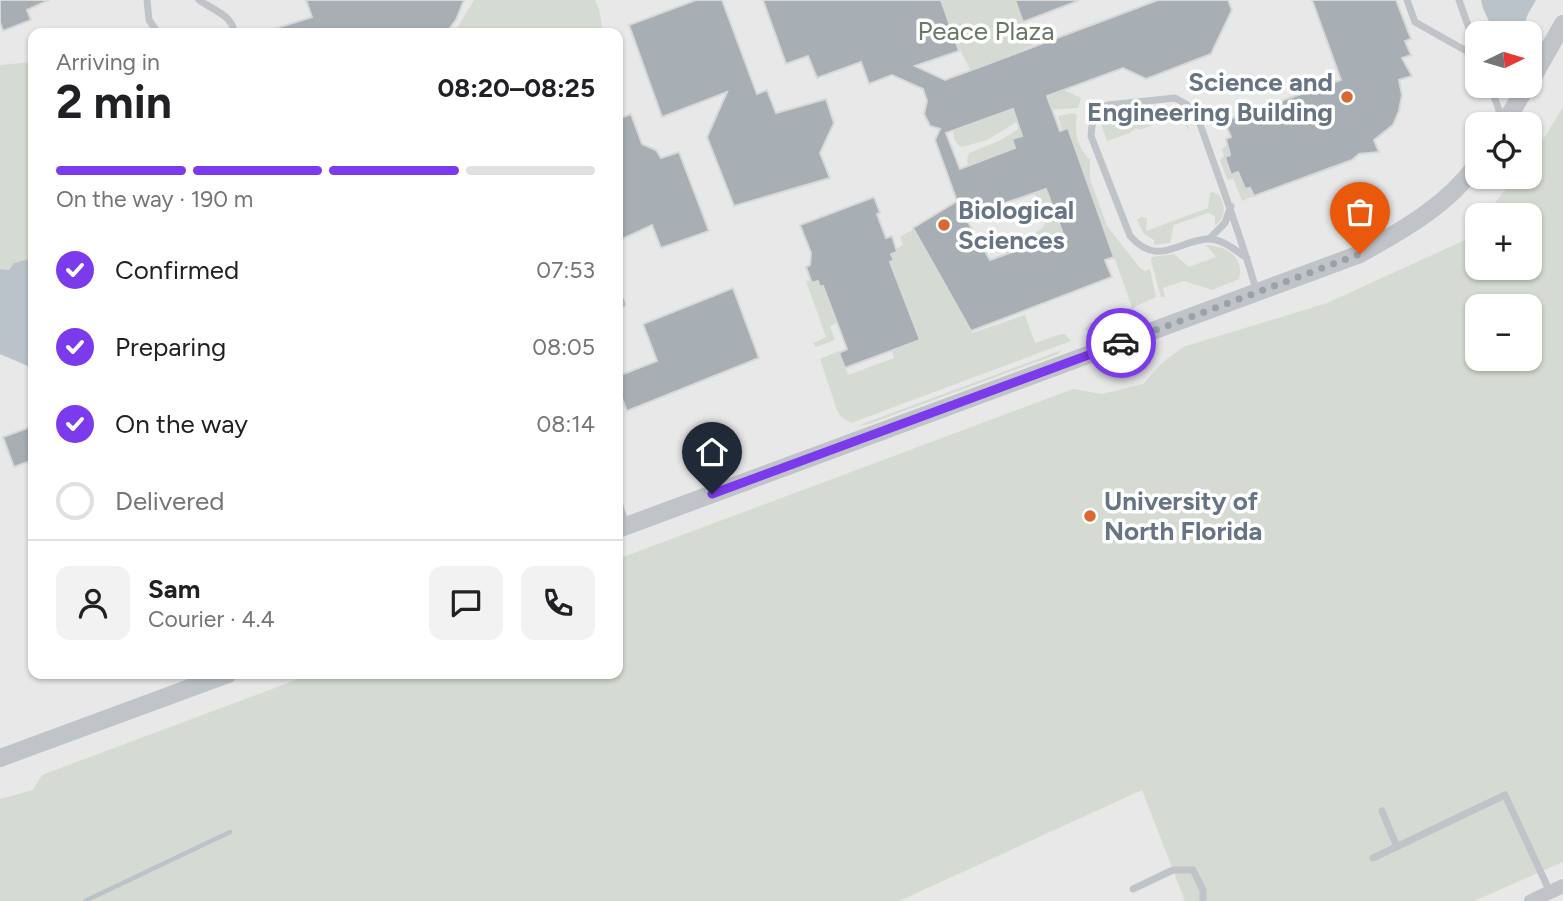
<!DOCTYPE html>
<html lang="en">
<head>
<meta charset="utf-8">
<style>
  :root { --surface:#fff; --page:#f2f2f2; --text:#202124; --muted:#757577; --line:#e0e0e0; --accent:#7c3aed }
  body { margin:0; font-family:Figtree,sans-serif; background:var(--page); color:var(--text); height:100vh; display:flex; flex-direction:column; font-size:26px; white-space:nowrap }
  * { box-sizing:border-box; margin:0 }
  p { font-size:23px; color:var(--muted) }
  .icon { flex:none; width:38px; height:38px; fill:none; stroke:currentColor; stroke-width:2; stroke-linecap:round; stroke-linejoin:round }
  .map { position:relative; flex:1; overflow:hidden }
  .side { position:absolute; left:28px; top:28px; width:595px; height:651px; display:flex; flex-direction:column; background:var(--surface); border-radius:14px; box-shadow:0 2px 5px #0004 }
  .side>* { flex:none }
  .needle { width:46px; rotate:85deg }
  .buttons { position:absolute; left:1465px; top:21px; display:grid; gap:14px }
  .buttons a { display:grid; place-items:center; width:77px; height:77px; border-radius:14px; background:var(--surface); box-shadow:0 2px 5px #0004; font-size:35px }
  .pin { position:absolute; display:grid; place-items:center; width:60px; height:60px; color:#fff; margin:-72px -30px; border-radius:50% 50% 50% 0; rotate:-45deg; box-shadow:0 0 7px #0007 }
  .pin .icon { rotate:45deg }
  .courier { position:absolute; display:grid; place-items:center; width:70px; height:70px; margin:-35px; border:5px solid #7c3aed; border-radius:50%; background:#fff; color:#222; box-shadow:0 2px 9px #0007 }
  .summary em { font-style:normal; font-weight:700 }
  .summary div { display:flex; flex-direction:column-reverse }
  .summary { display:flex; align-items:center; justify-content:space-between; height:119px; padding:0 28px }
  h1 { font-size:46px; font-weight:700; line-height:52px }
  .bar { display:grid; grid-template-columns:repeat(4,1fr); gap:10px 7px; align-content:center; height:84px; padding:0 28px }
  .bar i { height:9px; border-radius:5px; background:var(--line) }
  .bar .current { background:var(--accent) }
  .bar p { grid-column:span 4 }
  .line { display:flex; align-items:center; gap:18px; padding:0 28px; border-top:2px solid var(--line) }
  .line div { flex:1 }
  .round { display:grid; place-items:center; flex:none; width:74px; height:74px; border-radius:14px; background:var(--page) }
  ol { padding:0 28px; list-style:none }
  li { display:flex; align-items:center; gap:21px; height:77px }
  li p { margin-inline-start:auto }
  li .icon { padding:7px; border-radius:50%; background:var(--accent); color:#fff; stroke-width:4 }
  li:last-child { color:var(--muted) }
  li i { width:38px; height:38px; border:4px solid var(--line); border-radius:50% }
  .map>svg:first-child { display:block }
</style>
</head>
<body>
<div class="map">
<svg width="1563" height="901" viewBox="0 0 1563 901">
  <rect width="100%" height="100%" fill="#f6f6f3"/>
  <path fill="#e7e8e7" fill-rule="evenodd" d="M 0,0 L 1563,0 L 1563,901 L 0,901 ZM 33,33 L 618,33 L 618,674 L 33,674 ZM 1477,33 L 1530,33 L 1530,86 L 1477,86 ZM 1477,124 L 1530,124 L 1530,177 L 1477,177 ZM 1477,215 L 1530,215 L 1530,268 L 1477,268 ZM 1477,306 L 1530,306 L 1530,359 L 1477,359 Z"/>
  <path fill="#d5dbd3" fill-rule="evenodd" d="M 474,0 L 595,0 L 599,9 L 603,33 L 454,33 Z
    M 941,0 L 1015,0 L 1033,45 L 971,71 L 958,46 Z
    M 33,62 L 33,258 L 15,263 L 9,270 L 0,269 L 0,65 Z
    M 1064,90 L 1081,98 L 1078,108 L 1046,110 L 1020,120 L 987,140 L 962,147 C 953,143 952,132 954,123 L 961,128 Z
    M 1563,107 L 1563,862 L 1474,901 L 1185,901 L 1142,790 L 899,901 L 0,901 L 0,799 L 33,790 L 42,775 L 312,674 L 618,674 L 618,559 L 1073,389 L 1102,394 L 1143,384 L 1162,363 L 1183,347 L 1327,303 L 1465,240 L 1477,225 L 1477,268 L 1530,268 L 1530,215 L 1485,215 L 1516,177 L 1530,177 L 1530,161 ZM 1477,306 L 1530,306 L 1530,359 L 1477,359 Z
    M 1166,108 C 1180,111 1186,118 1190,132 L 1182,118 L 1175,117 L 1139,130 L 1136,128 L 1130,133 L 1107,141 L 1101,124 L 1110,114 L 1118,112 L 1123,115 L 1120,126 L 1148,124 L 1155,109 Z
    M 1074,113 L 1077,116 C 1074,133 1077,147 1090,160 L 1090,179 L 1107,226 L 1140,268 L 1145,271 L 1150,269 L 1156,297 L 1136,306 L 1120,322 L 1088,334 L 1085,329 L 1090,323 L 1132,307 L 1068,129 L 1062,130 L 1058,116 Z
    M 1022,127 L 1022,136 L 1012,139 L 1015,148 L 968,166 L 967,160 L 969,153 L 1001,140 Z
    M 1227,145 L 1231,155 L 1225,158 L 1231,175 L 1238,172 L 1245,189 L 1250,188 L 1254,196 L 1242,201 L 1233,178 L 1230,180 L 1227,179 L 1220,160 L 1224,156 L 1222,149 Z
    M 1046,189 L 1063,234 L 1006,254 L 1006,246 L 1013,235 C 1021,234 1030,236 1036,232 C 1055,224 1043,202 1033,193 Z
    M 1212,192 L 1219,195 C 1226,206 1226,218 1215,226 L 1215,216 L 1208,213 L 1174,225 L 1170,243 L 1154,245 L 1154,240 L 1144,234 L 1137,220 L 1141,217 L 1147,218 L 1146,231 L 1208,208 L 1210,193 Z
    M 914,229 L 972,333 L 1025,315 L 1035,343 L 1061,334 L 1065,334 L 1071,341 L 851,423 L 841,417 L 837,410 L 820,359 L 839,351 L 848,375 L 894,358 L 892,350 L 919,340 L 890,262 L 893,260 L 891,254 L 897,252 L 896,249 L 903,245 L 900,237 Z
    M 1206,245 C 1225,246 1245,256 1239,279 L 1212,290 L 1184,281 L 1163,288 L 1165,297 L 1161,297 L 1151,261 L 1152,257 L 1174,254 L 1189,267 L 1216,257 Z
    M 811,280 L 812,283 L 818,281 L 820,286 L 823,286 L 837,323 L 830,326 L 835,340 L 816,347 L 813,343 L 826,337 L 806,281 Z
    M 1062,350 L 1058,354 L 869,424 L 857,426 Z"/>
  <path fill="#bac3c9" d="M 1481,0 L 1536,0 L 1528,14 L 1521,33 L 1494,33 L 1483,8 Z
    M 33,258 L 33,366 L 30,367 L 0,354 L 0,269 L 9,270 L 14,263 Z"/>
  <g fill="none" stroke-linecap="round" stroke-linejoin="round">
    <path stroke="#bac3c9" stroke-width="4.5" d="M 85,901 L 230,832"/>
  </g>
  <path fill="#a7aeb4" stroke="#d8d8d6" stroke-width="2" fill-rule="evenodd" d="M 0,0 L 49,0 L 27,10 L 31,20 L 3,31 L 0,22 Z
    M 306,0 L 464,0 L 456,20 L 446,33 L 270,33 L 270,30 L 312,17 Z
    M 696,0 L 722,0 L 757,94 L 767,90 L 776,113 L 826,99 L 834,123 L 820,153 L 830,178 L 734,206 L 707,137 L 727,92 L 662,117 L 629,25 Z
    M 763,0 L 941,0 L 959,51 L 915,66 L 945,80 L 1158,0 L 1228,0 L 1232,10 L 1211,54 L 1146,79 L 1123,68 L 1047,96 L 1060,131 L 1068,128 L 1114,257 L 1105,260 L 1112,277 L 971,331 L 913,228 L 957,201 L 935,140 L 940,129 L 930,126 L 924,114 L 927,101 L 923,89 L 892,75 L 869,84 L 861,62 L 817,78 L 808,56 L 786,64 ZM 1013,109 L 1022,136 L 1012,139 L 1015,148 L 960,169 L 946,133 ZM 1046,189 L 1063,234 L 990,260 L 965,217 Z
    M 1015,0 L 1078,0 L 1078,1 L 1023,22 Z
    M 1312,0 L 1396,0 L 1411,39 L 1405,41 L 1411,55 L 1402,58 L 1412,76 L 1399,80 L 1402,95 L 1399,111 L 1393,125 L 1374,140 L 1379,152 L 1359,154 L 1352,160 L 1254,196 L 1250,188 L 1245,189 L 1238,172 L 1231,175 L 1225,157 L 1230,155 L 1226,139 L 1231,137 L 1224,121 L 1341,80 Z
    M 631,114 L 642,144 L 656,150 L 661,158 L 679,152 L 709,231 L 661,248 L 652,225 L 618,241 L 618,119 Z
    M 874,197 L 880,213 L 877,214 L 886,238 L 892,236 L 897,252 L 891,254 L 894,260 L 890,262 L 920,340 L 845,368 L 839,353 L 847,349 L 823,286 L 820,287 L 818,281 L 812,283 L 806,267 L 810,265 L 811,253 L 800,225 Z
    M 733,288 L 759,358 L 627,411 L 618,388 L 618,376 L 657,361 L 643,324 Z
    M 33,426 L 33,460 L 14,467 L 3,437 Z"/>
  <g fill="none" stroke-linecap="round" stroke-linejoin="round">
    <path stroke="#c0c3c7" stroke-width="7" d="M 147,0 L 149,20 L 158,33
      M 199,0 C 211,9 234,16 234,33
      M 1407,0 L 1415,22 L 1477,57
      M 1459,0 L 1477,51
      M 1490,86 L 1499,110 L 1498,124
      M 1209,239 L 1225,223 L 1231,206
      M 1247,258 C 1236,251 1222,238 1207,239 C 1175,242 1158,267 1130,236 L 1091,136 L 1092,126 L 1098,109 L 1108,105 L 1175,98 L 1186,104 L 1197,115 C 1217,174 1240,232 1257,293
      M 618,294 L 622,304
      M 618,500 L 626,525
      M 1382,811 L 1397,847
      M 1373,858 L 1505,795 L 1550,892
      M 1133,889 L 1173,870 L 1193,870 L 1203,890 L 1203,901"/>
    <path stroke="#c0c3c7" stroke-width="14" d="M 1531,901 L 1563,886"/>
    <path stroke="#c0c3c7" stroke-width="18" d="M 1530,82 L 1563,24
      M 1504,124 L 1527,86
      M 618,529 L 1360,254 C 1403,230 1448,205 1477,164
      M 0,758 L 228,674"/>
  </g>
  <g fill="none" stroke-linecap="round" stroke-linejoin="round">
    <path stroke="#99a2aa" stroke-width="7" stroke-dasharray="0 12.6" d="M 1121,343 L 1360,254"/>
    <path stroke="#7c3aed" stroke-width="9" d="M 712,494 L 1121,343"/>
  </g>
  <g fill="#d96831" stroke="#fff" stroke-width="2.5">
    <circle cx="1347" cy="97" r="7"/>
    <circle cx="944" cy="225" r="7"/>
    <circle cx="1090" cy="516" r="7"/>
  </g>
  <g text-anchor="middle" stroke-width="7" stroke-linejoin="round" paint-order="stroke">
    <g font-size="26" fill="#687a66" stroke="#fff">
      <text x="986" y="40">Peace Plaza</text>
    </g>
    <g font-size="26" font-weight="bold" fill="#677483" stroke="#fff" text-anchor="start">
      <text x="1333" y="91" text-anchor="end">Science and<tspan x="1333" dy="30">Engineering Building</tspan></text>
      <text x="958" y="219">Biological<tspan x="958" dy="30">Sciences</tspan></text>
      <text x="1104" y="510">University of<tspan x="1104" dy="30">North Florida</tspan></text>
    </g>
  </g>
</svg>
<div class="buttons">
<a><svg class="needle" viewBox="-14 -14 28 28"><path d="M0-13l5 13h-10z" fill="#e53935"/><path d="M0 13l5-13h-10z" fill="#757577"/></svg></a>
<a><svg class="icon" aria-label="locate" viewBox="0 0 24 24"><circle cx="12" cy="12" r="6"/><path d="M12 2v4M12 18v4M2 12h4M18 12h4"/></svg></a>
<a>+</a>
<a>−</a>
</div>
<div class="pin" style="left:1360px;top:254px;background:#ea580c"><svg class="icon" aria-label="bag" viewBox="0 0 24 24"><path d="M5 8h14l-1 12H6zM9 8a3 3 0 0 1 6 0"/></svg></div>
<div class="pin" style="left:712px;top:494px;background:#1f2937"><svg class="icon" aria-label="home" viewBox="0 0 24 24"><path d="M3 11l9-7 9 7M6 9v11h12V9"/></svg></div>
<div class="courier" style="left:1121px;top:343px"><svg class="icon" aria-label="car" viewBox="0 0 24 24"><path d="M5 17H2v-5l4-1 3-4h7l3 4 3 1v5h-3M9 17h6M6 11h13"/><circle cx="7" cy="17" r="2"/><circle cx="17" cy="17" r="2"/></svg></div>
<section class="side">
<div class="summary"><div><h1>2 min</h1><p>Arriving in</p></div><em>08:20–08:25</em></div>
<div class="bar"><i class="current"></i><i class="current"></i><i class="current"></i><i></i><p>On the way · 190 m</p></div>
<ol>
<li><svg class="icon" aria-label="check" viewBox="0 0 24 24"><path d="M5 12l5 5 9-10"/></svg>Confirmed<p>07:53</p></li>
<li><svg class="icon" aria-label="check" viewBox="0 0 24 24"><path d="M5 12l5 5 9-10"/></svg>Preparing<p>08:05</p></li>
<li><svg class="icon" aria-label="check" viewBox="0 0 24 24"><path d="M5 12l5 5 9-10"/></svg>On the way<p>08:14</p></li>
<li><i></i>Delivered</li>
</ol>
<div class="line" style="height:126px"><a class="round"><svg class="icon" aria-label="person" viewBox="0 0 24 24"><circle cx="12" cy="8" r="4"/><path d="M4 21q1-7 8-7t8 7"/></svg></a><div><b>Sam</b><p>Courier · 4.4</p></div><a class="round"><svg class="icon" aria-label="chat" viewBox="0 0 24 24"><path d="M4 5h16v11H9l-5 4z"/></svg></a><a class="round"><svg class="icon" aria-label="phone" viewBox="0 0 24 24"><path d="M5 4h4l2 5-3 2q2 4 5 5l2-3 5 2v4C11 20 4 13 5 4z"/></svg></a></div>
</section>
</div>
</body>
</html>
